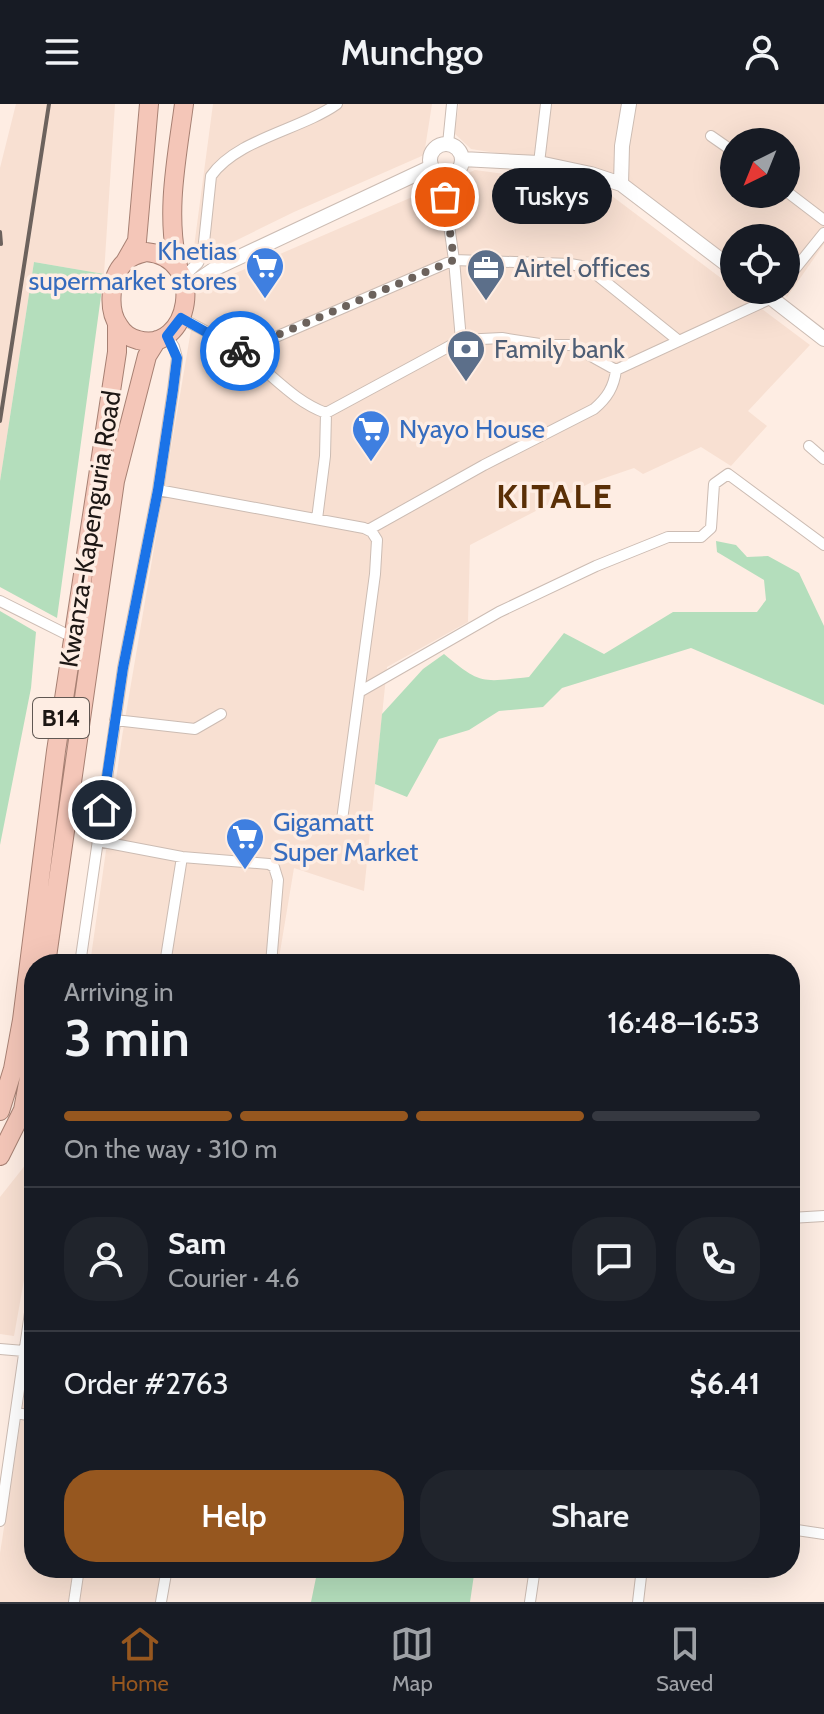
<!DOCTYPE html>
<html lang="en">
<head>
<meta charset="utf-8">
<style>
  :root { --surface:#171b24; --page:#20242c; --text:#f1f3f6; --muted:#9ea1a6; --line:#363941; --accent:#96571f }
  body { margin:0; font-family:Cabin,sans-serif; background:var(--page); color:var(--text); height:100vh; display:flex; flex-direction:column; font-size:30px; white-space:nowrap }
  * { box-sizing:border-box; margin:0 }
  p { font-size:26px; color:var(--muted) }
  .icon { flex:none; width:44px; height:44px; fill:none; stroke:currentColor; stroke-width:2; stroke-linecap:round; stroke-linejoin:round }
  .map { position:relative; flex:1; overflow:hidden }
  .side { position:absolute; left:24px; top:850px; width:776px; height:624px; display:flex; flex-direction:column; background:var(--surface); border-radius:32px; box-shadow:0 8px 32px #0002 }
  .side>* { flex:none }
  .needle { width:52px; rotate:223deg }
  .controls { position:absolute; left:720px; top:24px; display:grid; gap:16px }
  .controls a { display:grid; place-items:center; width:80px; height:80px; border-radius:50%; background:var(--surface); box-shadow:0 8px 32px #0002; font-size:40px }
  .pin { position:absolute; display:grid; place-items:center; width:68px; height:68px; color:#fff; margin:-34px; border:4px solid #fff; border-radius:50%; box-shadow:0 2px 8px #0007 }
  .courier { position:absolute; display:grid; place-items:center; width:80px; height:80px; margin:-40px; border:6px solid #1a73e8; border-radius:50%; background:#fff; color:#222; box-shadow:0 2px 10px #0007 }
  .bubble { position:absolute; height:56px; border-radius:28px; background:var(--surface); box-shadow:0 8px 32px #0002; font-size:26px; font-weight:600; line-height:56px; text-align:center }
  .head em { font-style:normal; font-weight:600 }
  .head div { display:flex; flex-direction:column-reverse }
  .head { display:flex; align-items:center; justify-content:space-between; height:136px; padding:0 40px }
  h1 { font-size:52px; font-weight:600; line-height:60px }
  .bar { display:grid; grid-template-columns:repeat(4,1fr); gap:12px 8px; align-content:center; height:96px; padding:0 40px }
  .bar i { height:10px; border-radius:6px; background:var(--line) }
  .bar .current { background:var(--accent) }
  .bar p { grid-column:span 4 }
  .line { display:flex; align-items:center; gap:20px; padding:0 40px; border-top:2px solid var(--line) }
  .line div { flex:1 }
  .round { display:grid; place-items:center; flex:none; width:84px; height:84px; border-radius:32px; background:var(--page) }
  .cta { display:flex; gap:16px; margin-top:auto; padding:16px 40px }
  .cta a { flex:1; height:92px; border-radius:32px; background:var(--accent); color:#fff; font-size:32px; font-weight:600; line-height:92px; text-align:center }
  .cta a+a { background:var(--page); color:var(--text) }
  header { display:flex; justify-content:space-between; align-items:center; height:104px; padding:0 40px; background:var(--surface); font-size:36px; font-weight:600 }
  .dock { display:flex; justify-content:space-around; align-items:center; height:112px; border-top:2px solid var(--line); background:var(--surface); font-size:22px; color:var(--muted) }
  .dock a { display:grid; justify-items:center; gap:4px }
  .dock .current { color:var(--accent) }
  .map>svg:first-child { display:block }
</style>
</head>
<body>
<header><svg class="icon" aria-label="menu" viewBox="0 0 24 24"><path d="M4 6h16M4 12h16M4 18h16"/></svg>Munchgo<svg class="icon" aria-label="person" viewBox="0 0 24 24"><circle cx="12" cy="8" r="4"/><path d="M4 21q1-7 8-7t8 7"/></svg></header>
<div class="map">
<svg width="824" height="1498" viewBox="0 0 824 1498">
  <rect width="100%" height="100%" fill="#feede3"/>
  <path fill="#f8e0d2" fill-rule="evenodd" d="M 16,0 L 115,0 L 104,170 L 34,158 L 0,377 L 0,64 Z
    M 213,0 L 432,0 L 424,51 L 294,108 L 192,158 Z
    M 459,0 L 824,0 L 824,140 L 787,193 L 777,186 L 786,186 L 786,134 L 734,134 L 734,156 L 629,79 L 603,66 L 471,45 L 454,29 ZM 734,38 L 786,38 L 786,90 L 734,90 Z
    M 475,66 L 600,83 L 810,241 L 748,307 L 767,322 L 731,362 L 701,343 L 643,370 L 634,364 L 590,379 L 470,441 L 468,518 L 387,563 L 364,787 L 294,764 L 278,860 L 90,860 L 122,633 L 191,226 L 188,209 L 194,187 Z
    M 34,1050 L 34,1120 L 14,1232 L 0,1230 L 0,1093 Z
    M 34,1231 L 34,1464 L 164,1464 L 157,1498 L 0,1498 L 0,1449 Z"/>
  <path fill="#b4debc" d="M 34,158 L 104,170 L 57,514 L 0,483 L 0,377 Z
    M 716,437 L 736,441 L 747,453 L 768,452 L 799,469 L 824,522 L 824,601 L 691,544 L 562,584 L 543,603 L 499,607 L 469,626 L 439,635 L 407,693 L 375,680 L 382,610 L 423,565 L 444,550 C 481,581 482,578 529,573 L 564,529 L 604,550 L 673,508 L 757,508 L 766,496 L 764,476 L 717,448 Z
    M 0,507 L 36,528 L 31,584 L 0,741 Z
    M 318,1464 L 475,1464 L 470,1498 L 311,1498 Z"/>
  <g fill="none" stroke-linecap="round" stroke-linejoin="round">
    <g stroke="#ccbcb3" stroke-width="12">
      <path id="minor" d="M 711,32 L 734,48
        M 448,40 L 452,0
        M 539,59 L 546,0
        M 442,72 L 454,156 L 461,236
        M 786,87 L 824,116
        M 183,173 L 198,159 L 203,148 L 211,72 C 237,35 300,26 337,0
        M 786,176 L 824,129
        M 181,214 C 201,225 222,235 241,248 C 271,268 291,296 326,309 L 461,236 L 502,234 L 546,241 L 571,241 L 616,266
        M 241,248 L 454,156 L 570,160 L 587,163 L 679,237
        M 616,266 L 772,194 L 778,186
        M 809,342 L 824,355
        M 158,386 L 364,424 L 372,428 L 377,436 L 375,470 L 342,716
        M 317,415 L 325,352 L 326,309
        M 368,426 L 484,361 L 594,305 C 607,294 614,283 616,266
        M 0,497 L 74,534
        M 361,587 L 499,508 L 596,462 L 668,433 L 701,433 L 711,424 L 714,380 L 728,370 L 824,441
        M 115,616 L 195,625 L 221,610
        M 98,737 L 182,753 L 269,760 L 274,763 L 278,776 L 271,860
        M 80,860 L 123,564 L 158,386 L 173,286 L 177,254 L 174,243 L 167,232
        M 165,860 L 182,753
        M 790,1114 L 824,1112
        M 0,1245 L 24,1247
        M 16,1309 L 34,1312
        M 0,1417 L 34,1181
        M 790,1425 L 824,1430
        M 74,1498 L 79,1464
        M 161,1498 L 167,1464
        M 530,1498 L 535,1464
        M 638,1498 L 642,1464"/>
    </g>
    <g stroke="#ccbcb3" stroke-width="16">
      <path id="tertiary" d="M430 56a16 16 0 1 1 32 0a16 16 0 1 1-32 0Z
        M 462,55 L 539,59 L 591,70 L 621,80 L 734,166
        M 621,80 L 622,42 L 629,0
        M 185,185 L 216,164 L 431,63
        M 761,186 L 824,235"/>
    </g>
    <g stroke="#a78073" stroke-width="20">
      <path id="trunk" d="M 146,148 C 209,153 189,251 138,236 C 130,234 123,229 119,222 C 107,206 110,173 124,159 C 130,152 138,150 146,148 Z
        M 125,158 L 137,137 L 149,0
        M 178,162 C 165,110 177,53 184,0
        M 46,860 L 115,377 L 147,252 L 157,236
        M 0,1007 L 13,965 L 22,916 L 56,647 L 117,248 L 117,220
        M 0,1052 L 23,1006 L 34,947"/>
    </g>
    <use href="#minor" stroke="#fff" stroke-width="10"/>
    <use href="#tertiary" stroke="#fff" stroke-width="14"/>
    <use href="#trunk" stroke="#f4c6b8" stroke-width="18"/>
    <path stroke="#6c625d" stroke-width="4" d="M 0,128 L 1,140
      M 0,317 L 49,0"/>
  </g>
  <g fill="none" stroke-linecap="round" stroke-linejoin="round">
    <path stroke="#6c625c" stroke-width="8" stroke-dasharray="0 14.4" d="M 240,247 L 454,156 L 445,93"/>
    <path stroke="#1a73e8" stroke-width="10" d="M 102,706 L 123,564 L 158,386 L 173,286 L 177,254 L 167,232 L 181,214 L 240,247"/>
  </g>
  <defs>
    <g id="supermarket-pin" transform="scale(2)"><path d="M0 17L-7.5 6A9.5 9.5 0 1 1 7.5 6Z" fill="#3f7fe0" stroke="#feede3"/><path d="M-6-5.5h2.5l.6 2H6L4.5 2H-2.5L-4.4-4H-6ZM-1.5 3.2a1.3 1.3 0 1 0 .1 0ZM3 3.2a1.3 1.3 0 1 0 .1 0Z" fill="#fff"/></g>
    <g id="office-pin" transform="scale(2)"><path d="M0 17L-7.5 6A9.5 9.5 0 1 1 7.5 6Z" fill="#5c6f8a" stroke="#feede3"/><path d="M-6-3h4V-5.5h4V-3h4V5H-6ZM-1-4.5V-3h2v-1.5ZM-6 0V1H6V0Z" fill="#fff"/></g>
    <g id="bank-pin" transform="scale(2)"><path d="M0 17L-7.5 6A9.5 9.5 0 1 1 7.5 6Z" fill="#5c6f8a" stroke="#feede3"/><path d="M-6-4H6V4H-6ZM0-2.3a2.3 2.3 0 1 0 0 4.6a2.3 2.3 0 1 0 0-4.6Z" fill="#fff"/></g>
  </defs>
  <g fill-rule="evenodd">
    <use href="#supermarket-pin" x="265" y="162"/>
    <use href="#office-pin" x="486" y="164"/>
    <use href="#bank-pin" x="466" y="245"/>
    <use href="#supermarket-pin" x="371" y="325"/>
    <use href="#supermarket-pin" x="245" y="733"/>
  </g>
  <g text-anchor="middle" stroke-width="7" stroke-linejoin="round" paint-order="stroke">
    <rect fill="#feede3" stroke="#605752" stroke-width="2" x="33" y="594" width="56" height="40" rx="6"/>
    <g font-size="24" font-weight="bold" fill="#1d1714">
      <text x="61" y="622">B14</text>
    </g>
    <g font-size="26" fill="#366cbe" stroke="#feede3" text-anchor="start">
      <text x="237" y="156" text-anchor="end">Khetias<tspan x="237" dy="30">supermarket stores</tspan></text>
      <text x="399" y="334">Nyayo House</text>
      <text x="273" y="727">Gigamatt<tspan x="273" dy="30">Super Market</tspan></text>
    </g>
    <g font-size="26" fill="#4e5e75" stroke="#feede3" text-anchor="start">
      <text x="514" y="173">Airtel offices</text>
      <text x="494" y="254">Family bank</text>
    </g>
    <g font-size="26" fill="#1d1714" stroke="#feede3">
      <text transform="translate(90 425) rotate(-81)" y="9">Kwanza-Kapenguria Road</text>
    </g>
    <g font-size="34" font-weight="bold" letter-spacing="2" fill="#5a2f06" stroke="#feede3">
      <text x="555" y="404">KITALE</text>
    </g>
  </g>
</svg>
<div class="controls">
<a><svg class="needle" viewBox="-14 -14 28 28"><path d="M0-13l5 13h-10z" fill="#e53935"/><path d="M0 13l5-13h-10z" fill="#9ea1a6"/></svg></a>
<a><svg class="icon" aria-label="locate" viewBox="0 0 24 24"><circle cx="12" cy="12" r="6"/><path d="M12 2v4M12 18v4M2 12h4M18 12h4"/></svg></a>
</div>
<div class="pin" style="left:445px;top:93px;background:#ea580c"><svg class="icon" aria-label="bag" viewBox="0 0 24 24"><path d="M5 8h14l-1 12H6zM9 8a3 3 0 0 1 6 0"/></svg></div>
<div class="pin" style="left:102px;top:706px;background:#1f2937"><svg class="icon" aria-label="home" viewBox="0 0 24 24"><path d="M3 11l9-7 9 7M6 9v11h12V9"/></svg></div>
<div class="courier" style="left:240px;top:247px"><svg class="icon" aria-label="bike" viewBox="0 0 24 24"><circle cx="6" cy="16" r="4"/><circle cx="18" cy="16" r="4"/><path d="M6 16l4-8h5l3 8M10 8l3 8H6M13 5h3"/></svg></div>
<div class="bubble" style="left:492px;top:64px;width:120px">Tuskys</div>
<section class="side">
<div class="head"><div><h1>3 min</h1><p>Arriving in</p></div><em>16:48–16:53</em></div>
<div class="bar"><i class="current"></i><i class="current"></i><i class="current"></i><i></i><p>On the way · 310 m</p></div>
<div class="line" style="height:144px"><a class="round"><svg class="icon" aria-label="person" viewBox="0 0 24 24"><circle cx="12" cy="8" r="4"/><path d="M4 21q1-7 8-7t8 7"/></svg></a><div><b>Sam</b><p>Courier · 4.6</p></div><a class="round"><svg class="icon" aria-label="chat" viewBox="0 0 24 24"><path d="M4 5h16v11H9l-5 4z"/></svg></a><a class="round"><svg class="icon" aria-label="phone" viewBox="0 0 24 24"><path d="M5 4h4l2 5-3 2q2 4 5 5l2-3 5 2v4C11 20 4 13 5 4z"/></svg></a></div>
<div class="line" style="height:104px"><div>Order #2763</div><b>$6.41</b></div>
<div class="cta"><a>Help</a><a>Share</a></div>
</section>
</div>
<nav class="dock">
<a class="current"><svg class="icon" aria-label="home" viewBox="0 0 24 24"><path d="M3 11l9-7 9 7M6 9v11h12V9"/></svg>Home</a>
<a><svg class="icon" aria-label="map" viewBox="0 0 24 24"><path d="M3 6l6-2 6 2 6-2v14l-6 2-6-2-6 2zM9 4v14M15 6v14"/></svg>Map</a>
<a><svg class="icon" aria-label="saved" viewBox="0 0 24 24"><path d="M7 4h10v16l-5-4-5 4z"/></svg>Saved</a>
</nav>
</body>
</html>
